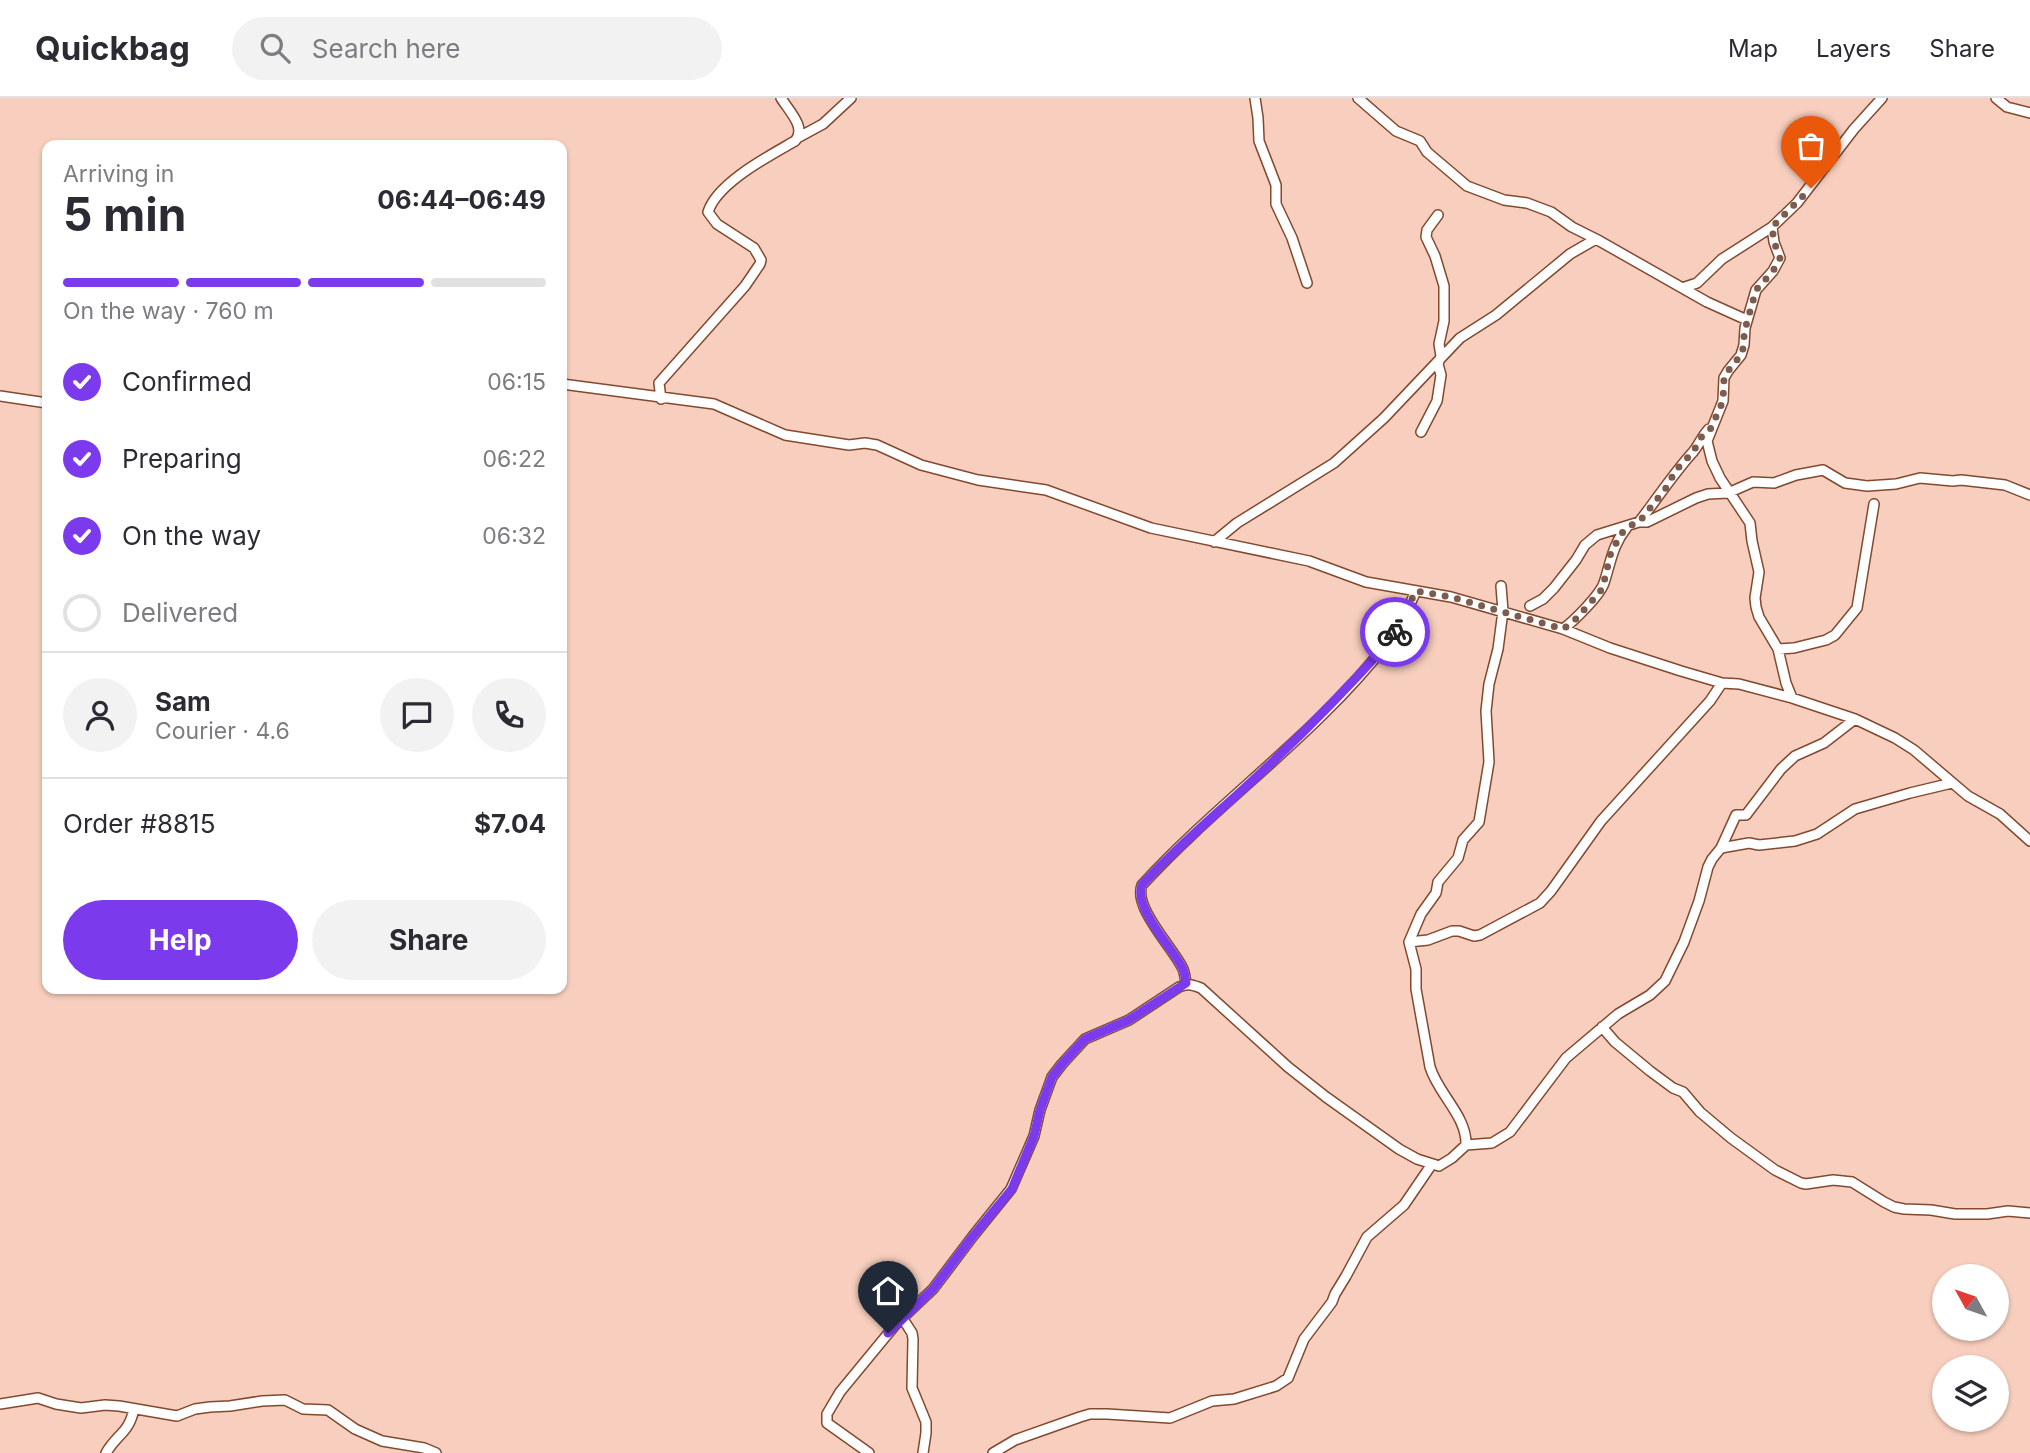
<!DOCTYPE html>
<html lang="en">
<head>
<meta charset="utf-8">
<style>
  :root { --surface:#fff; --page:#f2f2f3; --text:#2b2b33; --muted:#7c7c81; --line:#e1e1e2; --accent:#7c3aed }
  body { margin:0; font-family:Inter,sans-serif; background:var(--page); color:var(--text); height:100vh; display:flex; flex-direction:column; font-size:26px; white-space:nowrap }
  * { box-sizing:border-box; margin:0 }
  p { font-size:23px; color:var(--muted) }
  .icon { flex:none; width:38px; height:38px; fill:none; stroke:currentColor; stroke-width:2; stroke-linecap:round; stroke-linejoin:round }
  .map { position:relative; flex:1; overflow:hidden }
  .drawer { position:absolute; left:42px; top:42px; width:525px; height:854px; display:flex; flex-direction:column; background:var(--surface); border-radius:14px; box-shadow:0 2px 5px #0004 }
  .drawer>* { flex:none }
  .needle { width:46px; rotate:310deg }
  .fabs { position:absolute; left:1932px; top:1166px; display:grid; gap:14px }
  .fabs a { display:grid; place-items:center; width:77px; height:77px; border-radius:50%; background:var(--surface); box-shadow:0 2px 5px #0004; font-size:35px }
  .pin { position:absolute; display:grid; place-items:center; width:60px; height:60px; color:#fff; margin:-72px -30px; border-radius:50% 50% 50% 0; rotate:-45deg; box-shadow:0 0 7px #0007 }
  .pin .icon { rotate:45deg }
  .courier { position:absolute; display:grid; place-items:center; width:70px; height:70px; margin:-35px; border:5px solid #7c3aed; border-radius:50%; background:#fff; color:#222; box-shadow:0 2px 9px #0007 }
  .head em { font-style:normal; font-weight:700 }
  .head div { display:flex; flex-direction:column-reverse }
  .head { display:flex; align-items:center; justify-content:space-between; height:119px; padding:0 21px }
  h1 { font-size:46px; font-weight:700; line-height:52px }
  .bar { display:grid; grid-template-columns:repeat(4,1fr); gap:10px 7px; align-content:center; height:84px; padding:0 21px }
  .bar i { height:9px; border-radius:5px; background:var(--line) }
  .bar .on { background:var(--accent) }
  .bar p { grid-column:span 4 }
  .line { display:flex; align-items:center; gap:18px; padding:0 21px; border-top:2px solid var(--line) }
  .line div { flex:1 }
  .round { display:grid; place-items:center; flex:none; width:74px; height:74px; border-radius:37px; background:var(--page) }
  ol { padding:0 21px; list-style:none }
  li { display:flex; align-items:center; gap:21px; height:77px }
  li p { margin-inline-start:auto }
  li .icon { padding:7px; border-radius:50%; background:var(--accent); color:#fff; stroke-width:4 }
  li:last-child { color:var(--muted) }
  li i { width:38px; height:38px; border:4px solid var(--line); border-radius:50% }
  .cta { display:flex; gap:14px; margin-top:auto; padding:14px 21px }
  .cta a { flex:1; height:80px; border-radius:42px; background:var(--accent); color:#fff; font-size:28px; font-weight:700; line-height:80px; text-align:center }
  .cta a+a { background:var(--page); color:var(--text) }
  header { display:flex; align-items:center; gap:42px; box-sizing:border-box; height:98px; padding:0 35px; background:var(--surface); border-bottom:2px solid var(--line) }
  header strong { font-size:33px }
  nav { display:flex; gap:38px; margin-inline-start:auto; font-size:24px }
  .search { width:490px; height:63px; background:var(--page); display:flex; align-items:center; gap:18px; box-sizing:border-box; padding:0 24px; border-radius:38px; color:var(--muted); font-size:26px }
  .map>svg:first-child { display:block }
</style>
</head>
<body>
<header>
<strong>Quickbag</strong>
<div class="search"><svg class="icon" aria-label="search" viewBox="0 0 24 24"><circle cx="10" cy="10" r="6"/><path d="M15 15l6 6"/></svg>Search here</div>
<nav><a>Map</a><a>Layers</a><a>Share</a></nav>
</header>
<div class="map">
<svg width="2030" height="1355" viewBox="0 0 2030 1355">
  <rect width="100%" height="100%" fill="#f8cfbe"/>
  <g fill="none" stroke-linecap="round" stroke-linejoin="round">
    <g stroke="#82492f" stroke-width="12">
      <path id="street" d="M 1255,0 L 1258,20 L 1259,43 L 1276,87 L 1276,106 L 1292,140 L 1307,185
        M 1358,0 L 1396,33 L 1420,43 L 1427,54 L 1467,88 L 1504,102 L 1527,105 L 1551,114 L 1572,129 L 1596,141 L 1707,204 L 1747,222
        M 1996,0 L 2007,9 L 2030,15
        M 799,39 L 823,26 L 851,0
        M 1772,129 L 1774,144 L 1780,160 L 1773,173 L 1756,192 L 1745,230 L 1744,247 L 1741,257 L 1728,273 L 1724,280 L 1723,303 L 1707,343 L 1712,363 L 1720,380 L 1750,425 L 1752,443 L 1759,474 L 1755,500 L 1756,509 L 1759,519 L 1778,551 L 1786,585 L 1792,600
        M 1682,190 L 1697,185 L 1722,161 L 1772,129 L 1797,105 L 1854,31 L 1882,0
        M 562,286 L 714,306 L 785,337 L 849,347 L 865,345 L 877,347 L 921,367 L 978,382 L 1046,392 L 1151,430 L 1309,463 L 1366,484 L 1451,499 L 1563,531 L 1610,550 L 1681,573 L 1722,585 L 1739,586 L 1792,600 L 1855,621 L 1895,640 L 1914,652 L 1968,698 L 2000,716 L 2030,743
        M 0,298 L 47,305
        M 661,301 L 659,285 L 745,188 L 760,166 L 761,162 L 754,150 L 717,126 L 708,114 C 717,85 769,58 795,43 C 807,30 789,13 781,0
        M 1421,334 L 1437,303 L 1441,277 L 1438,266 L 1441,258 L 1439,246 L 1444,223 L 1444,188 L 1435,158 L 1426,139 L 1427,132 L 1438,117
        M 1639,424 C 1657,401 1673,376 1693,354 C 1699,347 1702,338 1709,331
        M 1214,444 L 1237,425 L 1334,365 L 1384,320 L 1460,240 L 1496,217 L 1570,156 L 1596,141
        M 1530,508 L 1543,501 L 1554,490 L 1576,462 L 1585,447 L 1597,437 L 1639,424 L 1647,424 L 1696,400 L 1708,396 L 1728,395 L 1753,384 L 1774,385 L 1796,377 L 1823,372 L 1845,385 L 1867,388 L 1896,386 L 1920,380 L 1953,383 L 1961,382 L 2005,387 L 2030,397
        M 1563,531 C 1574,523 1600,497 1604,485 C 1611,464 1612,448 1627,429
        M 1778,551 L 1794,550 L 1826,542 L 1835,537 L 1857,510 L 1874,406
        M 1721,750 L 1749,745 L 1759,747 L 1795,743 L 1817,736 L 1855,711 L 1910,695 L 1952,685
        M 1409,844 L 1428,842 L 1452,833 L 1459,833 L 1474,838 L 1480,837 L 1540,805 L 1551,793 L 1601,723 L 1710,603 L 1722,585
        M 1186,885 C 1185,880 1185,874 1182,869 C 1172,849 1133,809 1142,787 C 1220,702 1317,636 1388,544 C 1400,530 1408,510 1416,493
        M 1602,929 L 1615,944 L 1650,973 L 1673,990 L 1683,994 L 1700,1014 L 1731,1040 L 1775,1072 L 1801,1085 L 1806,1086 L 1833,1082 L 1852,1084 L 1884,1104 L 1894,1109 L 1904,1111 L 1931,1112 L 1955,1116 L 1987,1116 L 2008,1113 L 2030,1115
        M 1466,1047 C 1467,1018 1438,996 1430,969 L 1416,891 L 1416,871 L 1409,844 L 1421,816 L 1436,795 L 1438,784 L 1458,760 L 1463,742 L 1479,724 L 1489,664 L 1486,613 L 1489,586 L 1498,551 L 1503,513 L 1501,488
        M 903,1221 L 912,1235 L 913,1241 L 912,1290 L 926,1324 L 926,1335 L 923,1355
        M 0,1306 L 38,1300 L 56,1306 L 81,1310 L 105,1307 L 119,1308 L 177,1318 L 195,1311 L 210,1309 L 230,1308 L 262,1303 L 285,1302 L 303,1311 L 328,1312 L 355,1331 L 382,1343 L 424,1350 L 436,1355
        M 106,1355 C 117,1336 129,1335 134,1311
        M 869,1355 L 827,1325 L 827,1316 L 840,1294 L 896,1226 L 933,1191 L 973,1138 L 1011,1091 L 1034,1038 L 1040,1012 L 1052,979 L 1062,966 L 1085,941 L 1129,922 L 1179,889 C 1188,885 1192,887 1201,890 L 1288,969 L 1326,999 L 1399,1051 L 1417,1061 L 1439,1068 L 1452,1060 L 1466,1047 L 1492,1045 L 1510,1034 L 1566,960 L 1618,916 L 1650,897 L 1665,883 L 1684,844 L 1699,803 L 1708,769 L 1712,761 L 1721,750 L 1736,717 L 1746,717 L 1781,671 L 1795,658 L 1824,645 L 1855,621
        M 993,1355 L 1015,1342 L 1080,1319 L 1090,1316 L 1107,1316 L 1170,1320 L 1212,1303 L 1234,1301 L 1276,1288 L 1288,1280 L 1304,1241 L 1332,1204 L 1335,1196 L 1346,1178 L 1367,1139 L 1404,1107 L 1432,1066"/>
    </g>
    <use href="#street" stroke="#fff" stroke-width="9"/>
  </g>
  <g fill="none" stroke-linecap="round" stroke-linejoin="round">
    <path stroke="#7b5c4f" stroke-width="7" stroke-dasharray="0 12.6" d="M 1395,534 L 1416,493 L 1451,499 L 1563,531 L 1574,523 L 1600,494 L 1603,488 L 1611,454 L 1622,435 L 1627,429 L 1639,424 L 1666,390 L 1676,372 L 1693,354 L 1702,338 L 1711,330 L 1723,303 L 1724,280 L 1728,273 L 1741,257 L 1744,247 L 1744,235 L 1756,192 L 1773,173 L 1780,160 L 1774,144 L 1772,129 L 1811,90"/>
    <path stroke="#7c3aed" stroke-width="9" d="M 888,1235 L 933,1191 L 973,1138 L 1012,1091 L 1034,1038 L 1040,1012 L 1052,979 L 1062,966 L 1085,941 L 1129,922 L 1186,885 C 1185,880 1185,874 1182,869 C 1172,850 1133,809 1142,787 C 1172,754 1206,725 1239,695 C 1292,647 1342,596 1390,543 L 1395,534"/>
  </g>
</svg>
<div class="fabs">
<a><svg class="needle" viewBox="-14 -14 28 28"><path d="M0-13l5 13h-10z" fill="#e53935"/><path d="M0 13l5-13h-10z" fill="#7c7c81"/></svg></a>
<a><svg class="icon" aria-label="layers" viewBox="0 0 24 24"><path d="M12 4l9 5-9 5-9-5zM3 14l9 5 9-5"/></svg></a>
</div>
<div class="pin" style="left:1811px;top:90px;background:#ea580c"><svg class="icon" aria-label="bag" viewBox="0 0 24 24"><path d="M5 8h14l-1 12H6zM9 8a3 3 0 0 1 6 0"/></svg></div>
<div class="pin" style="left:888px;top:1235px;background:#1f2937"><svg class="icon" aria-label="home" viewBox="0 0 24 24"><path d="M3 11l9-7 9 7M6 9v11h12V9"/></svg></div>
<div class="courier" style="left:1395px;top:534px"><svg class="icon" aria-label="bike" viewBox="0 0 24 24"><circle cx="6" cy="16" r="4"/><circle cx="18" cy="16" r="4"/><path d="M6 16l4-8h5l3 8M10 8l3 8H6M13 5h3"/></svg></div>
<section class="drawer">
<div class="head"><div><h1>5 min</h1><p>Arriving in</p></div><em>06:44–06:49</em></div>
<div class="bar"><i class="on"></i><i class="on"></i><i class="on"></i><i></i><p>On the way · 760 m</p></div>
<ol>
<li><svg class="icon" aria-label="check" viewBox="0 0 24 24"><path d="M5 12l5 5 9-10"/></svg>Confirmed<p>06:15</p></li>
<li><svg class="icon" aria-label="check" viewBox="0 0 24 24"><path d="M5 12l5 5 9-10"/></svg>Preparing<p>06:22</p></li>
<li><svg class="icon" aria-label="check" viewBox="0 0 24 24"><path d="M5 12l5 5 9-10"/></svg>On the way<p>06:32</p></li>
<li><i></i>Delivered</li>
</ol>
<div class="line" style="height:126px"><a class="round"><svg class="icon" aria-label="person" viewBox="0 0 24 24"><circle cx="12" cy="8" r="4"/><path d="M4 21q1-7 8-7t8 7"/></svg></a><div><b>Sam</b><p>Courier · 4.6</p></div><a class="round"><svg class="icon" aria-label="chat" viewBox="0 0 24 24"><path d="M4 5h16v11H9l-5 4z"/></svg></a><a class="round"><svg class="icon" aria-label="phone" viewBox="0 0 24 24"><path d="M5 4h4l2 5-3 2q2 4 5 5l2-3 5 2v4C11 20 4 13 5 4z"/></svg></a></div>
<div class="line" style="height:91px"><div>Order #8815</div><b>$7.04</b></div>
<div class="cta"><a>Help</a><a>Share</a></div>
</section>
</div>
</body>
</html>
